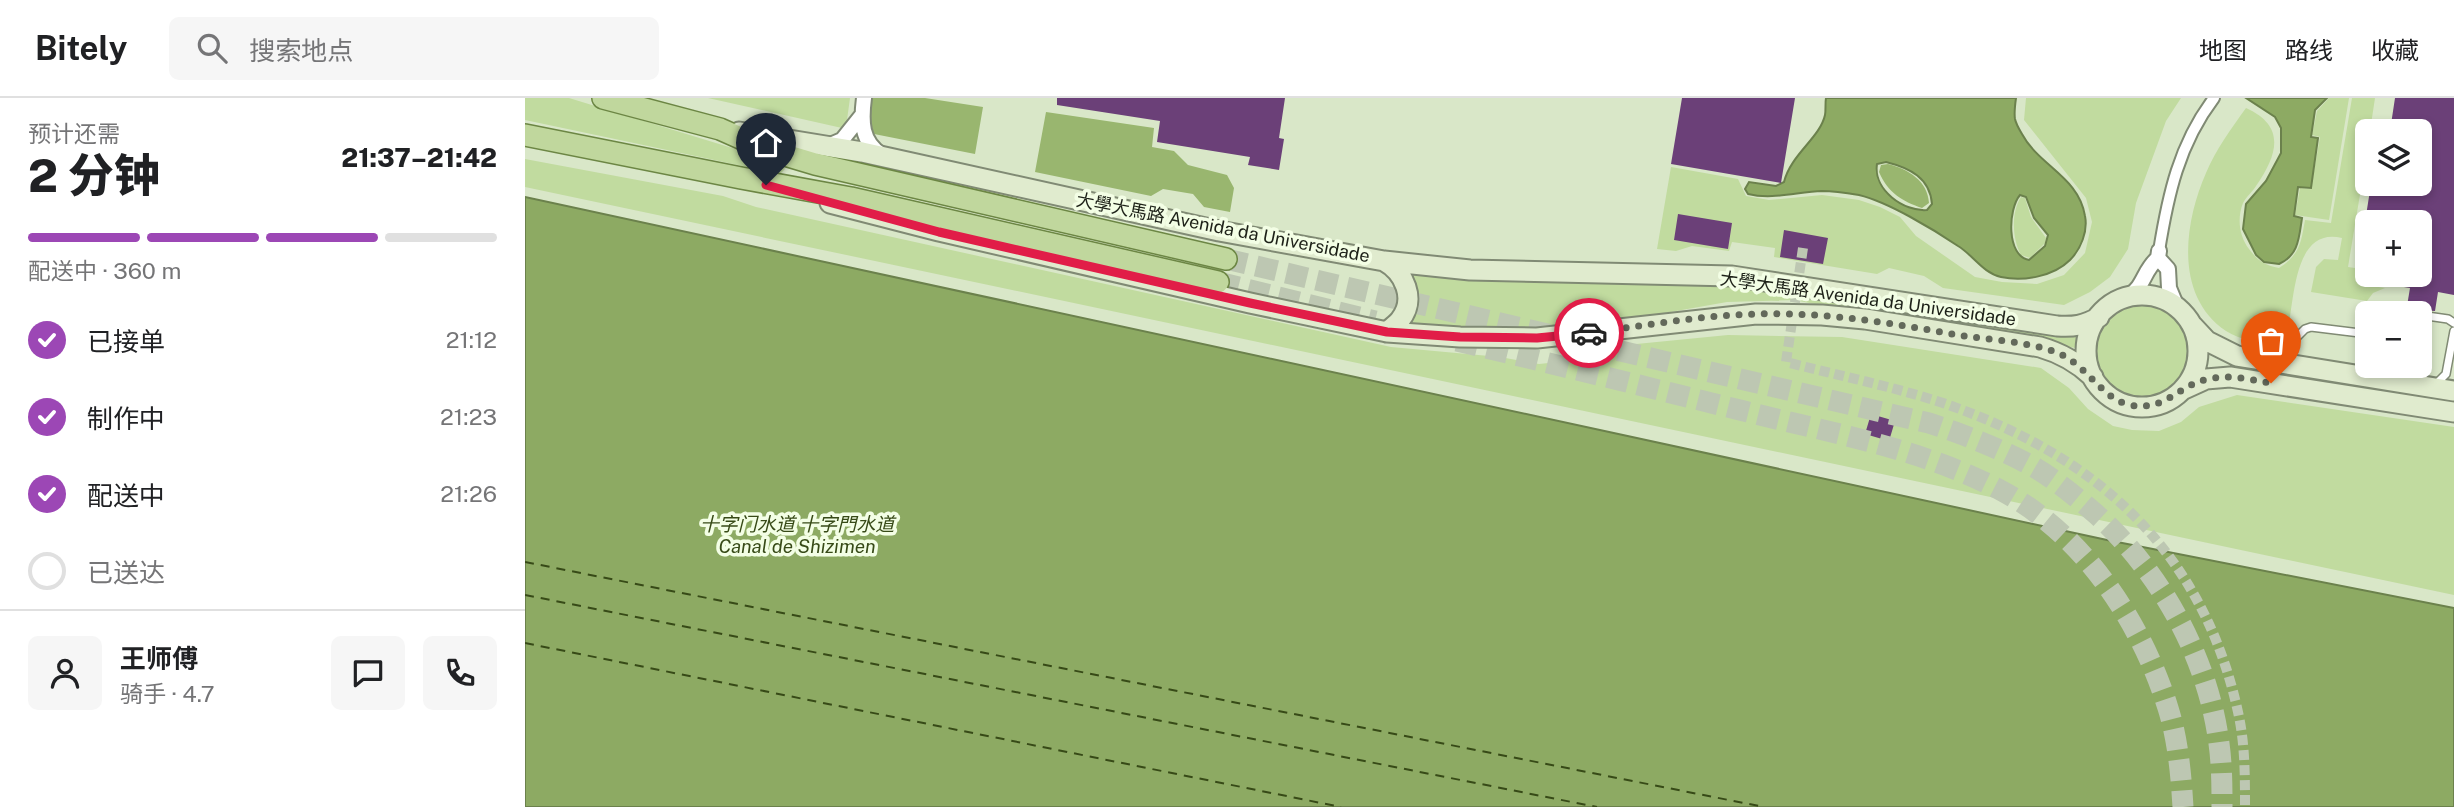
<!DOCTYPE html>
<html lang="zh">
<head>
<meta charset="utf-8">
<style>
  :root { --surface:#fff; --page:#f6f6f6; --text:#202124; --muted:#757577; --line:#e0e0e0; --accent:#9c47b5 }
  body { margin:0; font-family:"Public Sans","Noto Sans SC",sans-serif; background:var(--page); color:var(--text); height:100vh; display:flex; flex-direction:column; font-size:26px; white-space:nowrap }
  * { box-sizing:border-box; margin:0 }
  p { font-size:23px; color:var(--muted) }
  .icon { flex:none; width:38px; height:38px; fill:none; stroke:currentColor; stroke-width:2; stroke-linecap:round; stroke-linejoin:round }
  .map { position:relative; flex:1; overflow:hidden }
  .details { display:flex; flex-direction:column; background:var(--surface); width:525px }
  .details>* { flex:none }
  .controls { position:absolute; left:1830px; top:21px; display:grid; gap:14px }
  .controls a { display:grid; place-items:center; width:77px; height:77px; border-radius:10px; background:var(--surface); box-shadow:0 4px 10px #0003; font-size:35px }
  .pin { position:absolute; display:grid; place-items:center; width:60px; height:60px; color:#fff; margin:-72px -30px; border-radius:50% 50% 50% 0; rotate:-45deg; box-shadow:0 0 7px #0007 }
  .pin .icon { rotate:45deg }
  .courier { position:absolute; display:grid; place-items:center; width:70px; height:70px; margin:-35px; border:5px solid #e11d48; border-radius:50%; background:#fff; color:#222; box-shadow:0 2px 9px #0007 }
  .overview em { font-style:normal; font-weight:800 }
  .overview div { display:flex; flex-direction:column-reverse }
  .overview { display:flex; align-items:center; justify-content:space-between; height:119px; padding:0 28px }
  h1 { font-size:46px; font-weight:800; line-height:52px }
  .bar { display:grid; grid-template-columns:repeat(4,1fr); gap:10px 7px; align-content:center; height:84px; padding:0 28px }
  .bar i { height:9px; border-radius:5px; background:var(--line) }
  .bar .on { background:var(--accent) }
  .bar p { grid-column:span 4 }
  .line { display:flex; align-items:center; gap:18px; padding:0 28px; border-top:2px solid var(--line) }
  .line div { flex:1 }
  .round { display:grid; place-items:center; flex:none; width:74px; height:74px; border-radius:10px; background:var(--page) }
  ol { padding:0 28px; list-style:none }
  li { display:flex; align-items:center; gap:21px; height:77px }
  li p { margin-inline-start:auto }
  li .icon { padding:7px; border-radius:50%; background:var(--accent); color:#fff; stroke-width:4 }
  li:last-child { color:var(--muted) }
  li i { width:38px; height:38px; border:4px solid var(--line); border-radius:50% }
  header { display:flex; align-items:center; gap:42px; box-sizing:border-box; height:98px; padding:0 35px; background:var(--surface); border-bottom:2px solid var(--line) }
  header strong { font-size:33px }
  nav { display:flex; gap:38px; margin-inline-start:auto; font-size:24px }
  .search { width:490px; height:63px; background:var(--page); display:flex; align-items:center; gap:18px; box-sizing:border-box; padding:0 24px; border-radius:10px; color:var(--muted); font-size:26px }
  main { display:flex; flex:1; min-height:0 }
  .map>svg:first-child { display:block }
</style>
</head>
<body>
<header>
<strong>Bitely</strong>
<div class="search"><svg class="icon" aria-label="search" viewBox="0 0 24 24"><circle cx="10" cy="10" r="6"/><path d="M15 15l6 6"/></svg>搜索地点</div>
<nav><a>地图</a><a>路线</a><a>收藏</a></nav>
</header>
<main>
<section class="details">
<div class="overview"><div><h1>2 分钟</h1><p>预计还需</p></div><em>21:37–21:42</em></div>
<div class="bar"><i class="on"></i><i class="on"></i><i class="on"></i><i></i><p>配送中 · 360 m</p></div>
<ol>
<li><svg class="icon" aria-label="check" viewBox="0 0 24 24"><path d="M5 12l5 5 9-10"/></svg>已接单<p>21:12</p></li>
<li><svg class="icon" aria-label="check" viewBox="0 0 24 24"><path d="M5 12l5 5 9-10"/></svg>制作中<p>21:23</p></li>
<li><svg class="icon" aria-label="check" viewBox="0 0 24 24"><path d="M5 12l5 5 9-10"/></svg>配送中<p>21:26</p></li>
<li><i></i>已送达</li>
</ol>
<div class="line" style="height:126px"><a class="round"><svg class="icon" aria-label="person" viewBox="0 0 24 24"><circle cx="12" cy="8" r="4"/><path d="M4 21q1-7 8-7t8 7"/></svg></a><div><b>王师傅</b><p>骑手 · 4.7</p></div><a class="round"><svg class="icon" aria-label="chat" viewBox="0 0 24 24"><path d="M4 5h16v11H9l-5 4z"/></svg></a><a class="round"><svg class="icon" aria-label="phone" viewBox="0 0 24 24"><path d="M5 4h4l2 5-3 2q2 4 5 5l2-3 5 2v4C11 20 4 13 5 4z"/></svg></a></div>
</section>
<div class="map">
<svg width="1929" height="709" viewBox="0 0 1929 709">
  <rect width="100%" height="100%" fill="#e5f0d8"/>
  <path fill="#d9e7c8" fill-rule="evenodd" d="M 0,0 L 1929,0 L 1929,510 L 1582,442 L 0,99 ZM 1843,33 L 1895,33 L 1895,86 L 1843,86 ZM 1843,124 L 1895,124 L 1895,177 L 1843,177 ZM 1843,215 L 1895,215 L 1895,268 L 1843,268 Z"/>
  <path fill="#c1db9f" d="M 0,0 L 44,0 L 256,65 L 260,71 L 255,76 L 0,22 Z
    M 183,0 L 325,0 L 322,22 L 317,30 Z
    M 1501,0 L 1656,0 L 1641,23 L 1611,105 L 1603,151 L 1585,179 L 1565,194 L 1539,207 L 1418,190 L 1399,178 L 1364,170 L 1352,176 L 1249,159 L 1250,150 L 1207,144 L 1204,153 L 1167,148 L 1151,153 L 1132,151 L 1146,69 L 1213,81 L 1221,98 L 1244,102 L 1297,97 L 1334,102 L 1355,109 L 1375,119 L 1391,138 L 1450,179 L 1477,184 L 1512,186 L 1539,177 L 1560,155 L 1567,124 L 1561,100 L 1499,22 Z
    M 1804,0 L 1824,0 L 1804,122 L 1770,117 L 1775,90 L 1786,91 L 1795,39 L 1787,37 L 1792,13 Z
    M 1827,0 L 1850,0 L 1845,33 L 1843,33 L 1843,48 L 1823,169 L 1837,171 L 1835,186 L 1860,190 L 1848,195 L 1842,203 L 1786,194 L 1791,169 L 1799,161 L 1813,162 L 1817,140 C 1766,128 1770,208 1761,240 L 1753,247 C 1736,244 1716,243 1701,233 C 1649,198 1659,125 1681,75 C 1691,51 1706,31 1721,10 C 1761,28 1753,56 1731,88 C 1728,93 1721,99 1718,105 C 1712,120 1714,138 1724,151 C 1733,163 1739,167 1754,170 C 1775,156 1776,145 1780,122 L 1806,125 Z
    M 0,61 L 198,98 L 231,109 L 866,249 L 975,259 L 1014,266 L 1062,261 L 1091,248 L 1203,237 L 1317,239 L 1516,270 L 1544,290 L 1563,311 L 1588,328 L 1607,332 L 1634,333 L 1656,324 L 1674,309 L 1712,297 L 1929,329 L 1929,497 L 0,89 Z
    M 1496,99 L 1500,100 L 1506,119 L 1521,140 L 1520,145 L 1505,160 L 1496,157 C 1487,141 1486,114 1496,99 Z
    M 885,174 L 1046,185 L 1211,188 L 1560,238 L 1557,251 L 1332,214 L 1269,202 L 1202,204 L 1044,232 L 910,230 L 883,225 L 895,201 Z
    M1570 253a47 47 0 1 1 94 0a47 47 0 1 1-94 0Z"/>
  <path fill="#99b66f" d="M 344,0 L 400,0 L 458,9 L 450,56 L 339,34 Z
    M 521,14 L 629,30 L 627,49 L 649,53 L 663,67 L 702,77 L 709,90 L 705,114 L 679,109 L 668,96 L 638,91 L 626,98 L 510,74 Z
    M 1363,66 C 1383,71 1403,83 1404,105 L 1397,110 C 1377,103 1363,95 1354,74 L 1356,67 Z"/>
  <path fill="#8daa63" stroke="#6b814c" stroke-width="2" fill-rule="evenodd" d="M 1301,0 L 1491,0 C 1490,7 1489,15 1490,21 C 1491,26 1494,31 1497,36 C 1514,68 1554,79 1560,118 C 1563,133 1556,151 1545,162 C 1529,178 1499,184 1476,179 C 1458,175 1448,157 1433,148 C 1408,131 1363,104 1334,97 C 1322,95 1308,93 1297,93 C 1272,94 1247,102 1223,96 L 1220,91 L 1224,84 L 1251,88 L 1259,84 C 1266,56 1295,40 1300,17 C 1301,12 1300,5 1301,0 ZM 1361,64 C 1385,70 1405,80 1407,106 L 1402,112 C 1379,114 1348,92 1352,66 ZM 1495,97 L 1501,99 L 1509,120 L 1523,137 L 1520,148 L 1504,162 C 1481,158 1483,111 1495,97 Z
    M 1721,0 L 1802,0 L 1790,12 L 1786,39 L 1793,40 L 1786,90 L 1773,89 L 1769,118 L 1777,120 C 1774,139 1774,157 1754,166 L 1739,164 L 1731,157 L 1718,131 L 1721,106 L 1741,83 L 1756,55 L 1756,30 L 1750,19 Z
    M 0,99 L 1582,442 L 1929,510 L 1929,709 L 0,709 Z"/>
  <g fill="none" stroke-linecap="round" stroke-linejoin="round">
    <path stroke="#374a17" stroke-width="2" stroke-dasharray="9 7" stroke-linecap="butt" d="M 0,464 L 1239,709
      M 0,497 L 1072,709
      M 0,545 L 816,709"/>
  </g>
  <path fill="#6b4078" d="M 532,0 L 760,0 L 754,40 L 759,41 L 754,72 L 723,67 L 725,59 L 632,44 L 635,23 L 532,7 Z
    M 1157,0 L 1270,0 L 1256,85 L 1146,66 Z
    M 1870,0 L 1929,0 L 1929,197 L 1913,194 L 1910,213 L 1892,212 L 1882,208 L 1885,190 L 1848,184 L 1849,177 L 1895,177 L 1895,124 L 1840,124 L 1846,86 L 1895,86 L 1895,33 L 1865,33 Z
    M 1153,116 L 1207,125 L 1203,151 L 1149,142 Z
    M 1259,132 L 1303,140 L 1298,166 L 1255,159 Z
    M 1346,316 L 1370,323 L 1364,343 L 1340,336 Z"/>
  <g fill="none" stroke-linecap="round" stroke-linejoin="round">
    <path stroke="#bdc7b2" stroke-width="10" stroke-dasharray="10 5" stroke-linecap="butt" d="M 1278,150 L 1261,264 C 1312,277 1365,288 1415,304 C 1569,356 1677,450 1713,614 C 1720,645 1720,677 1720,709"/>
    <path stroke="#bdc7b2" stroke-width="21" stroke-dasharray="21 10" stroke-linecap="butt" d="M 701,161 L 1404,325 C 1440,337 1474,350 1507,368 C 1530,381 1551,399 1571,416 C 1641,479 1690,572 1696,666 C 1697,681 1697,695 1697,709
      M 693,184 L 850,223
      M 932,243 C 1033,267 1134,292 1235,317 C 1317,337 1402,353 1477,393 C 1558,436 1616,523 1643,610 C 1653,642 1656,676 1658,709"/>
    <g stroke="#808a74" stroke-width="10">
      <path id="service" d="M 1853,215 L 1859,211 L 1887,215
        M 1895,217 L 1923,221 L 1929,225
        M 1771,240 L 1780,231 L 1786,229 L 1843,236
        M 1911,286 L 1921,276 L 1929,233"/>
    </g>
    <g stroke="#808a74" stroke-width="14">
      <path id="pedestrian" d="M 1634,153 C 1643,97 1654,46 1689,0"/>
    </g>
    <g stroke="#808a74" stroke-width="18">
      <path id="minor" d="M 339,0 C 336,23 336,44 357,57
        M 303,48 L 317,42 L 337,17
        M 1633,160 L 1643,171 L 1644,190 L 1651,207
        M 1604,198 C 1620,187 1618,173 1633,160 L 1634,153"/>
    </g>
    <g stroke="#808a74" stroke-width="23">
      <path id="secondary" d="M 214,34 L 337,54 L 694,133 L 859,163 L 945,172 L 1207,178 L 1532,228 C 1548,229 1559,228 1574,219
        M 305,105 L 414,133 L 725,205 L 862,234 L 935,239 L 1012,240 L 1231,216 L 1297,217 L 1340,221 L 1515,249 C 1536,255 1552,264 1568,279
        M 859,163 C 879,174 892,201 875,222 C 872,226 866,230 862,234
        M1561 253a56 56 0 1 1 112 0a56 56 0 1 1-112 0Z
        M 1668,228 L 1682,243 L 1712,258 L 1929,293
        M 1659,291 L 1681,281 L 1705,279 L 1929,314"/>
    </g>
    <g stroke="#6c8644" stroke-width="24">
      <path id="primary" d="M 78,0 L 195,31 L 240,51 L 290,66 L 701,161
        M 0,37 L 216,80 L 326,100 L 693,184"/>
    </g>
    <use href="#service" stroke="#fff" stroke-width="7"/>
    <use href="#pedestrian" stroke="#fff" stroke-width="10"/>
    <use href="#minor" stroke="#fff" stroke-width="14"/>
    <use href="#secondary" stroke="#e0ebce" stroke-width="19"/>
    <use href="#primary" stroke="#c0d79d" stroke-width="21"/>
  </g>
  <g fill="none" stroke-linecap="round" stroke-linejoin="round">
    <path stroke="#63695b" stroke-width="7" stroke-dasharray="0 12.6" d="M 1064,235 C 1119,228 1176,217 1233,216 C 1301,214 1366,225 1433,237 C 1464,242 1498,243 1528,253 C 1561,264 1576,301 1605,307 C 1640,314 1653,287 1683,281 C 1704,276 1726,282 1746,285"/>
    <path stroke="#e11d48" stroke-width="9" d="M 241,87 L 414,134 L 725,205 L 862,234 L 935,239 L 1012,240 L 1064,235"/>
  </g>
  <g text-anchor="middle" stroke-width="7" stroke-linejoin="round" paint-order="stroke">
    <g font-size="18" fill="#1d2118" stroke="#f3fee5">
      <text transform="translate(698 130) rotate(11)" y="6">大學大馬路 Avenida da Universidade</text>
      <text transform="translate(1343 201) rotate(8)" y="6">大學大馬路 Avenida da Universidade</text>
    </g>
    <g font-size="19" font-style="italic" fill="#374a17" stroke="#f3fee5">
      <text x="272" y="433">十字门水道 十字門水道<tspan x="272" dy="22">Canal de Shizimen</tspan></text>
    </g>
  </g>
</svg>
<div class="controls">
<a><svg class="icon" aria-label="layers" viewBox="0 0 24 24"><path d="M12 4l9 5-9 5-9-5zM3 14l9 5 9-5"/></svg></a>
<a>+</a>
<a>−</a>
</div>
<div class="pin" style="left:1746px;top:285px;background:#ea580c"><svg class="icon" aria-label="bag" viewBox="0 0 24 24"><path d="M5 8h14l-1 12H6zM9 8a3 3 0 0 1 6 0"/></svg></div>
<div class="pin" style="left:241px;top:87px;background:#1f2937"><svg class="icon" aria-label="home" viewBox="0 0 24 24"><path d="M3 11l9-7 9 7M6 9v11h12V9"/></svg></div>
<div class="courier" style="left:1064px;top:235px"><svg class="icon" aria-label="car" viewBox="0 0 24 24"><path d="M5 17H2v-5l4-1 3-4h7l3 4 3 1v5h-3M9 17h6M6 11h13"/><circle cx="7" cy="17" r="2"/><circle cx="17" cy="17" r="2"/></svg></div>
</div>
</main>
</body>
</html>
